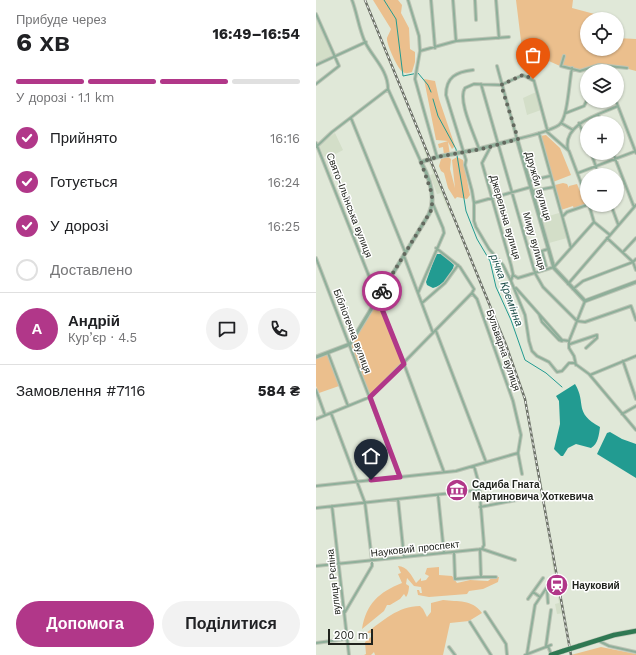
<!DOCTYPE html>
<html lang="uk">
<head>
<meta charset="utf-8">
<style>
  :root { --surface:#fff; --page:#f2f2f2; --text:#202124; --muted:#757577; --line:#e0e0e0; --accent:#b13789 }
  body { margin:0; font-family:"Work Sans",sans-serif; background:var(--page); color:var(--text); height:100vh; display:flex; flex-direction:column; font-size:15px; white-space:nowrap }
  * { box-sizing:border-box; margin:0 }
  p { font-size:13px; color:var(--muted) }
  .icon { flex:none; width:22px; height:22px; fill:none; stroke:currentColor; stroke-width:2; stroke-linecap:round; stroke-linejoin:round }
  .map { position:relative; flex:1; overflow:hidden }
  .details { display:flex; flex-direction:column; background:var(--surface); width:316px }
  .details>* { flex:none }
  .fabs { position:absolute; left:264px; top:12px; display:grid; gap:8px }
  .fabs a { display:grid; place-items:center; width:44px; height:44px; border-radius:50%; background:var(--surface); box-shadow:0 1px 3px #0004; font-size:20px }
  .scale { position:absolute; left:12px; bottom:10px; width:45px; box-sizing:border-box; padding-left:4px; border:2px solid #20231d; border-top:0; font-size:11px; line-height:14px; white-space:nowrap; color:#20231d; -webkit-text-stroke:3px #fff; paint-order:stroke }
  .pin { position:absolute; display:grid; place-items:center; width:34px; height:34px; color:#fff; margin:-41px -17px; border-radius:50% 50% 50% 0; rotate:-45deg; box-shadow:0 0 4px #0007 }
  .pin .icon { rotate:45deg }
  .courier { position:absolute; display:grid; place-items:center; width:40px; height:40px; margin:-20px; border:3px solid #b13789; border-radius:50%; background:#fff; color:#222; box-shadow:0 1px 5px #0007 }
  .overview em { font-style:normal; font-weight:700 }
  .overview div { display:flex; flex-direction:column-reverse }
  .overview { display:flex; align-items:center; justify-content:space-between; height:68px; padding:0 16px }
  h1 { font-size:26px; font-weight:700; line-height:30px }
  .bar { display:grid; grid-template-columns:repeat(4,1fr); gap:6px 4px; align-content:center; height:48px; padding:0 16px }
  .bar i { height:5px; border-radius:3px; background:var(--line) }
  .bar .on { background:var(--accent) }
  .bar p { grid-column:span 4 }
  .line { display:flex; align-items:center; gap:10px; padding:0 16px; border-top:1px solid var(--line) }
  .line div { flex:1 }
  .round { display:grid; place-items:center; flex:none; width:42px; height:42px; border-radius:21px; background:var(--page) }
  ol { padding:0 16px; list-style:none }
  li { display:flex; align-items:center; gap:12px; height:44px }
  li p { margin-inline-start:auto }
  li .icon { padding:4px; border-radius:50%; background:var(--accent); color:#fff; stroke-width:4 }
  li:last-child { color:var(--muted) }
  li i { width:22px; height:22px; border:2px solid var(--line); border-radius:50% }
  .cta { display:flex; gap:8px; margin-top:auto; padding:8px 16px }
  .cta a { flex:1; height:46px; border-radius:24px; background:var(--accent); color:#fff; font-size:16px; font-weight:700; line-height:46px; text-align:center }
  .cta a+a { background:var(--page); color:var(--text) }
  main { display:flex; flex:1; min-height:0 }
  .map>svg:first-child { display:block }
</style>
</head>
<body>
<main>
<section class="details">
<div class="overview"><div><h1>6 хв</h1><p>Прибуде через</p></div><em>16:49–16:54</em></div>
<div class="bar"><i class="on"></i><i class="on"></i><i class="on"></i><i></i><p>У дорозі · 1.1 km</p></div>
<ol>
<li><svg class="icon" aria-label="check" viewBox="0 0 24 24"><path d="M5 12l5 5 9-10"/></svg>Прийнято<p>16:16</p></li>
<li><svg class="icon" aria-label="check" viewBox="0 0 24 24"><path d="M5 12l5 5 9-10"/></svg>Готується<p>16:24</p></li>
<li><svg class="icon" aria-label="check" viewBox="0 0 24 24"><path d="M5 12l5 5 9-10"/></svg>У дорозі<p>16:25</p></li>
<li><i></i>Доставлено</li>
</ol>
<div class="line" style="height:72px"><b class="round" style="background:var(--accent);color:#fff">А</b><div><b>Андрій</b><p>Кур’єр · 4.5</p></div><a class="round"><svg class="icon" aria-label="chat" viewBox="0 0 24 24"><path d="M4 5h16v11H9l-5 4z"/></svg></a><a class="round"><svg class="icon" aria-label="phone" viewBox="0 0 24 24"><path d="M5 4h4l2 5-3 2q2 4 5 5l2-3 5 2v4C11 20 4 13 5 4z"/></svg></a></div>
<div class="line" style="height:52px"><div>Замовлення #7116</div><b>584 ₴</b></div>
<div class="cta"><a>Допомога</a><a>Поділитися</a></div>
</section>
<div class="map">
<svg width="320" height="655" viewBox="0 0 320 655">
  <rect width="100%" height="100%" fill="#e0e8d8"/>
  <path fill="#d3dec8" d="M 2,19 L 19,56 L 0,65 L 0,20 Z
    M 220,92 L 225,110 L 211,115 L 207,98 Z
    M 19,133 L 27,150 L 16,156 L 14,154 L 8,157 L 3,145 Z
    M 110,147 L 113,156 L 115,155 L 115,160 L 137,213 L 134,214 L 125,193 L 121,194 L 114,175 L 117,174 L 107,148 Z
    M 243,213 L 251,238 L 233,243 L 226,218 Z
    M 235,557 L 238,557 L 248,613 L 241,614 L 239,604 L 243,603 Z"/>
  <path fill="#ebbf8d" d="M 57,0 L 82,0 L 86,5 L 85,13 L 93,28 L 94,49 L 99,52 L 99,62 L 96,72 C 92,73 90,74 87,72 C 82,70 70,43 71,38 C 72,35 74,32 75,29 Z
    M 200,0 L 257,0 L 256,8 L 286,16 L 286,19 L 271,19 L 271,49 L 301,49 L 301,38 L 320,39 L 320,71 C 302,66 282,63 265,71 L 244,66 L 206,49 Z
    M 108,79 L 119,81 L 123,99 L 139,146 L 136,149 L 132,142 L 134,155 L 128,155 L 127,147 L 123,148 L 122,144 L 132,141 L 120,140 Z
    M 230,135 L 244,148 L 255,175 L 237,182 L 224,136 Z
    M 132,157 L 135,159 L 134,169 L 139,188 L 136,160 L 141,157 L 147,160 L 154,195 L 151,199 L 141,197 L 139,199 L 132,188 L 128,173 L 125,171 L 123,166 L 125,159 Z
    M 247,183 L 251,184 L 253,188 L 253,186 L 261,184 L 269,204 L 258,209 L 257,206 L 245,210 L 239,185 Z
    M 62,299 L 88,364 L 54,397 L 34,344 Z
    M 11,353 L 23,386 L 3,393 L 0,386 L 0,358 Z
    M 82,566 C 91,566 96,576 100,583 L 105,578 L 105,581 L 110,580 L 113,576 L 109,574 L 111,568 L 123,567 L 123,575 L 136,576 L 141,583 L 154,580 L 172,581 L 177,577 L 183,577 L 182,582 L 167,589 L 153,591 L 151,594 L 113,597 L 102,595 L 101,590 L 103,590 L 104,593 L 106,593 L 105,587 L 98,586 L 91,578 L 90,584 L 93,586 C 93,589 92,595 90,597 L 88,594 L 84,599 L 74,605 L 71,605 L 68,611 L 46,629 C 50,604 63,592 86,583 L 82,574 L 85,573 Z
    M 127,600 C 142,602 156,599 166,613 L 153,621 L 134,623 L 127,655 L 59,655 L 58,652 L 55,655 L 48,655 L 50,654 L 49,642 L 55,637 L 55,633 L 50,633 C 67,621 82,606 104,606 L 107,609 L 111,617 L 115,612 L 115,603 Z
    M 285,647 L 320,654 L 320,655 L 255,655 Z"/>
  <path fill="#229b91" d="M 120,254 L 127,254 L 138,265 C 136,274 127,286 117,288 L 111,285 L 110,282 Z
    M 259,384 C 271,404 257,412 284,427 C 283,435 282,444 275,448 L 260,444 L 252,448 L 247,456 L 245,456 L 238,449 L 244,424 L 243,401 L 240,396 Z
    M 294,432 L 306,439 L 320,444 L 320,478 L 281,454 L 291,433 Z"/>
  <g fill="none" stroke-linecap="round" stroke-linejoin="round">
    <path stroke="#229b91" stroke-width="1" d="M 68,0 L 80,19 L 87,76 L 102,73 L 112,85 L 115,92
      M 117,99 L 122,116 L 140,149 L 150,211 L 161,239 L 174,261 L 180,287 L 195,320 L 209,360 L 230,373 L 246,387"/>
    <g stroke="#bdc5b6" stroke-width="4">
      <path id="minor" d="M 36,0 C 41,13 43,29 49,42 C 57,58 72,70 72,89 L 105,162
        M 92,0 L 103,36 L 104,51 L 99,79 L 121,157
        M 115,0 L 119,48
        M 137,0 L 140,41
        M 159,0 L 160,20
        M 180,0 L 183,38
        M 0,14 L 23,66 L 0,84
        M 104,51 L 140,41 L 193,37
        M 248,56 L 245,66 L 264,71 L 283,65 L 311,68
        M 0,65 L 50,42
        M 181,66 L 201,139 C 214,136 232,132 243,125 C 252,119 253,81 256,68
        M 157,70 C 140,72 130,77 130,95 L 150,160 L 149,165 L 156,191 L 158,203 L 158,221 L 160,227 L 173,249 L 187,265 L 195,281 L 209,315 L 213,341 L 216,351 L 221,356 L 233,362 L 241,372 L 246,371 L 253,363 L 258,363 L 273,374 L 320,430
        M 165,84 L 219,273 L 227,287 L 261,321 L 269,322 L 315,306 L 320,320
        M 300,101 L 320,153
        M 250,113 L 268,106 L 271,100
        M 282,115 L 286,123
        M 35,118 L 89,252
        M 245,123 L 257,130
        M 263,123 L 271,143
        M 230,131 L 253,151 L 271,199
        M 223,133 L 255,248
        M 0,143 L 88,364 L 128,472
        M 175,146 L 166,163 L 195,265 L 197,274 L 195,281
        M 0,147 L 16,132 L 72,89
        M 163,149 C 159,136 141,100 149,88 L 158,84 L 185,85 L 207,75 L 218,81 L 231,129
        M 252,150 C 246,123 285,114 302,106
        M 275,153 L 283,175
        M 297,153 L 318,207
        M 262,173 L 320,151
        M 213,181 L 234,176
        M 216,191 L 238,187
        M 158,203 L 215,187
        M 273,205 L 278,222 L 294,235
        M 295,205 L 302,224
        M 247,216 L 251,212 L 271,205
        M 120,248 L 144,267 L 158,289 L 156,293 L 161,299 L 197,401 L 205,435 L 202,453 L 206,474
        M 307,252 L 320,238
        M 88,256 L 117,333
        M 0,258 L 84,477
        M 320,259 L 317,262 L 320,270
        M 230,266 L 226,251 L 232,249
        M 197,275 L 202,278 L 238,267 L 278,222
        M 252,284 L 320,205
        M 200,288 L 246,340 L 253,341
        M 257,289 L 267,281 L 317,262 L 291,238
        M 102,293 L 128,233 L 127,228 L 117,204
        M 106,303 L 129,283 L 142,265
        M 223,314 L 226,322 L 243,340 L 246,341
        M 120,331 L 170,462
        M 254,344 L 281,335 L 281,338 L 270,348
        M 12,353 L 32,406
        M 307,361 L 320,399
        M 260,365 L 258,356 L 253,348 L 253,341 L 269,301
        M 274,375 L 320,356
        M 0,390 L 9,415
        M 15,413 L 49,503 L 56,560 L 56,566 L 29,612
        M 306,414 L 320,406
        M 0,419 L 54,397 L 156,293
        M 158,466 L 163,484 L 168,545 L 166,549
        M 0,486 L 140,471 L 202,453
        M 122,495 L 128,553
        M 82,499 L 88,557
        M 16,506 L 33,655
        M 164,507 L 211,498
        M 0,508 L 163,490
        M 164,549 L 165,577 L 180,577
        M 138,552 L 139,579 L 165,577
        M 0,566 L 166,549 L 199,560
        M 231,589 L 232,603
        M 217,592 L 224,597
        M 212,599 L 227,578
        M 169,612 L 190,644 L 191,655
        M 154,622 L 175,655
        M 283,641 L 293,646 L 320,652
        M 0,643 L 30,639
        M 230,646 L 235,610
        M 232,646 L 235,654
        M 133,647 L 139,655
        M 211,654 L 219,605 L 233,584
        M 209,655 L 235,645"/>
    </g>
    <g stroke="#bdc5b6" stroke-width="5">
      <path id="tertiary" d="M 0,357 L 34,344 L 113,214 C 121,197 113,177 105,162 L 121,157 L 163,149 L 201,139 L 238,268 L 269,301 L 320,282"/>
    </g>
    <g stroke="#bdc5b6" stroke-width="6">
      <path id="trunk" d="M 263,646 L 298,635 L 320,631
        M 235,655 L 247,651"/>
    </g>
    <use href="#minor" stroke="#8faf9a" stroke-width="2"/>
    <use href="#tertiary" stroke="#8faf9a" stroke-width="3"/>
    <use href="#trunk" stroke="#2e7852" stroke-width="4.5"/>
    <g stroke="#6d7268" stroke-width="2.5">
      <path id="rail" d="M 49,0 L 190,345 L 209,399 L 255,655"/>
    </g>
    <use href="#rail" stroke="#fff" stroke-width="1" stroke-dasharray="3" stroke-linecap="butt"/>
    <g stroke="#bdc5b6" stroke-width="6" stroke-linecap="butt">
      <path id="trunk-bridge" d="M 247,651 L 263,646"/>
    </g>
    <use href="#trunk-bridge" stroke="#2e7852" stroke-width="4.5"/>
  </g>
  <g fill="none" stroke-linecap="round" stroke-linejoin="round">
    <path stroke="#63685e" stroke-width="4" stroke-dasharray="0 7.2" d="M 66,291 L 116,209 L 116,194 L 105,162 L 121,157 L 166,149 L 202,139 L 185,85 L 207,75 L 217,79"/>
    <path stroke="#b13789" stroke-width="5" d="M 55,480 L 84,477 L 54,397 L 88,364 L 62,299 L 66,291"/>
  </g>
  <defs>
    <g id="museum-disc" transform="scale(1.15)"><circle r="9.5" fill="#b13789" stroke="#fff"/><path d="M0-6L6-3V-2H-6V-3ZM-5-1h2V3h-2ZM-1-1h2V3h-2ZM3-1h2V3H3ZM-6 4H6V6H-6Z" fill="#fff"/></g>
    <g id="station-disc" transform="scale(1.15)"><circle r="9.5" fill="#b13789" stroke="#fff"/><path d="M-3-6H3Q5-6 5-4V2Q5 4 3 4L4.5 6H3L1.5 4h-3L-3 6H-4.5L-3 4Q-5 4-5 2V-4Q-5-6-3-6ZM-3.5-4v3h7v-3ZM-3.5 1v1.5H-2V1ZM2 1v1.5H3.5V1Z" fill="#fff"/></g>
  </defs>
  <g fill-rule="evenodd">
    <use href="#museum-disc" x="141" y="490"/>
    <use href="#station-disc" x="241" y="585"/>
  </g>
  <g text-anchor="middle" stroke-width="3" stroke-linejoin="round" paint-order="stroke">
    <g font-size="10" fill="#20231d" stroke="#fff">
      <text transform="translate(223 186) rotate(74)" y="4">Дружби вулиця</text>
      <text transform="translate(34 205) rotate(69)" y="4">Свято-Ільїнська вулиця</text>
      <text transform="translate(190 217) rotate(74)" y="4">Джерельна вулиця</text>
      <text transform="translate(219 241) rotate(74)" y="4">Миру вулиця</text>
      <text transform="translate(37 331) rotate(69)" y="4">Бібліотечна вулиця</text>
      <text transform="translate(188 350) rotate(71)" y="4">Бульварна вулиця</text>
      <text transform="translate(99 548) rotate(-6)" y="4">Науковий проспект</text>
      <text transform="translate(17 582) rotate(-96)" y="4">вулиця Рєпіна</text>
    </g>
    <g font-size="10" font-weight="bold" fill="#20231d" stroke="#fff" text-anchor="start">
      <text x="156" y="488">Садиба Гната<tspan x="156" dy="12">Мартиновича Хоткевича</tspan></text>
      <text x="256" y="589">Науковий</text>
    </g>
    <g font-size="11" font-style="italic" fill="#21514c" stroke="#fff">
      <text transform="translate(191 290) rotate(70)" y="4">річка Кремінна</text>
    </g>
  </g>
</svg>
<div class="fabs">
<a><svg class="icon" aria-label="locate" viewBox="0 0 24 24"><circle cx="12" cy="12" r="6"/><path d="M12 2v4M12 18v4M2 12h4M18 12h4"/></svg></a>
<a><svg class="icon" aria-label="layers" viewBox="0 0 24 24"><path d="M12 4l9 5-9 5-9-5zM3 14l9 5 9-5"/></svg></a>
<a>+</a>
<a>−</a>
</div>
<div class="scale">200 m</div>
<div class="pin" style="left:217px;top:79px;background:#ea580c"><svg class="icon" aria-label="bag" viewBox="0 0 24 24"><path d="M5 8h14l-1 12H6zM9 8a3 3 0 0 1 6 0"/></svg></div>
<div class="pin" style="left:55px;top:480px;background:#1f2937"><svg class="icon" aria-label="home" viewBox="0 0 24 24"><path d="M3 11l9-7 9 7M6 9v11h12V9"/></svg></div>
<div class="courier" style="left:66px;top:291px"><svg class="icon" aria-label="bike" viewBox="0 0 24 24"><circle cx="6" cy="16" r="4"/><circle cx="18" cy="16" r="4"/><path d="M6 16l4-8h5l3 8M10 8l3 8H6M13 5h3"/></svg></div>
</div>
</main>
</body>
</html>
